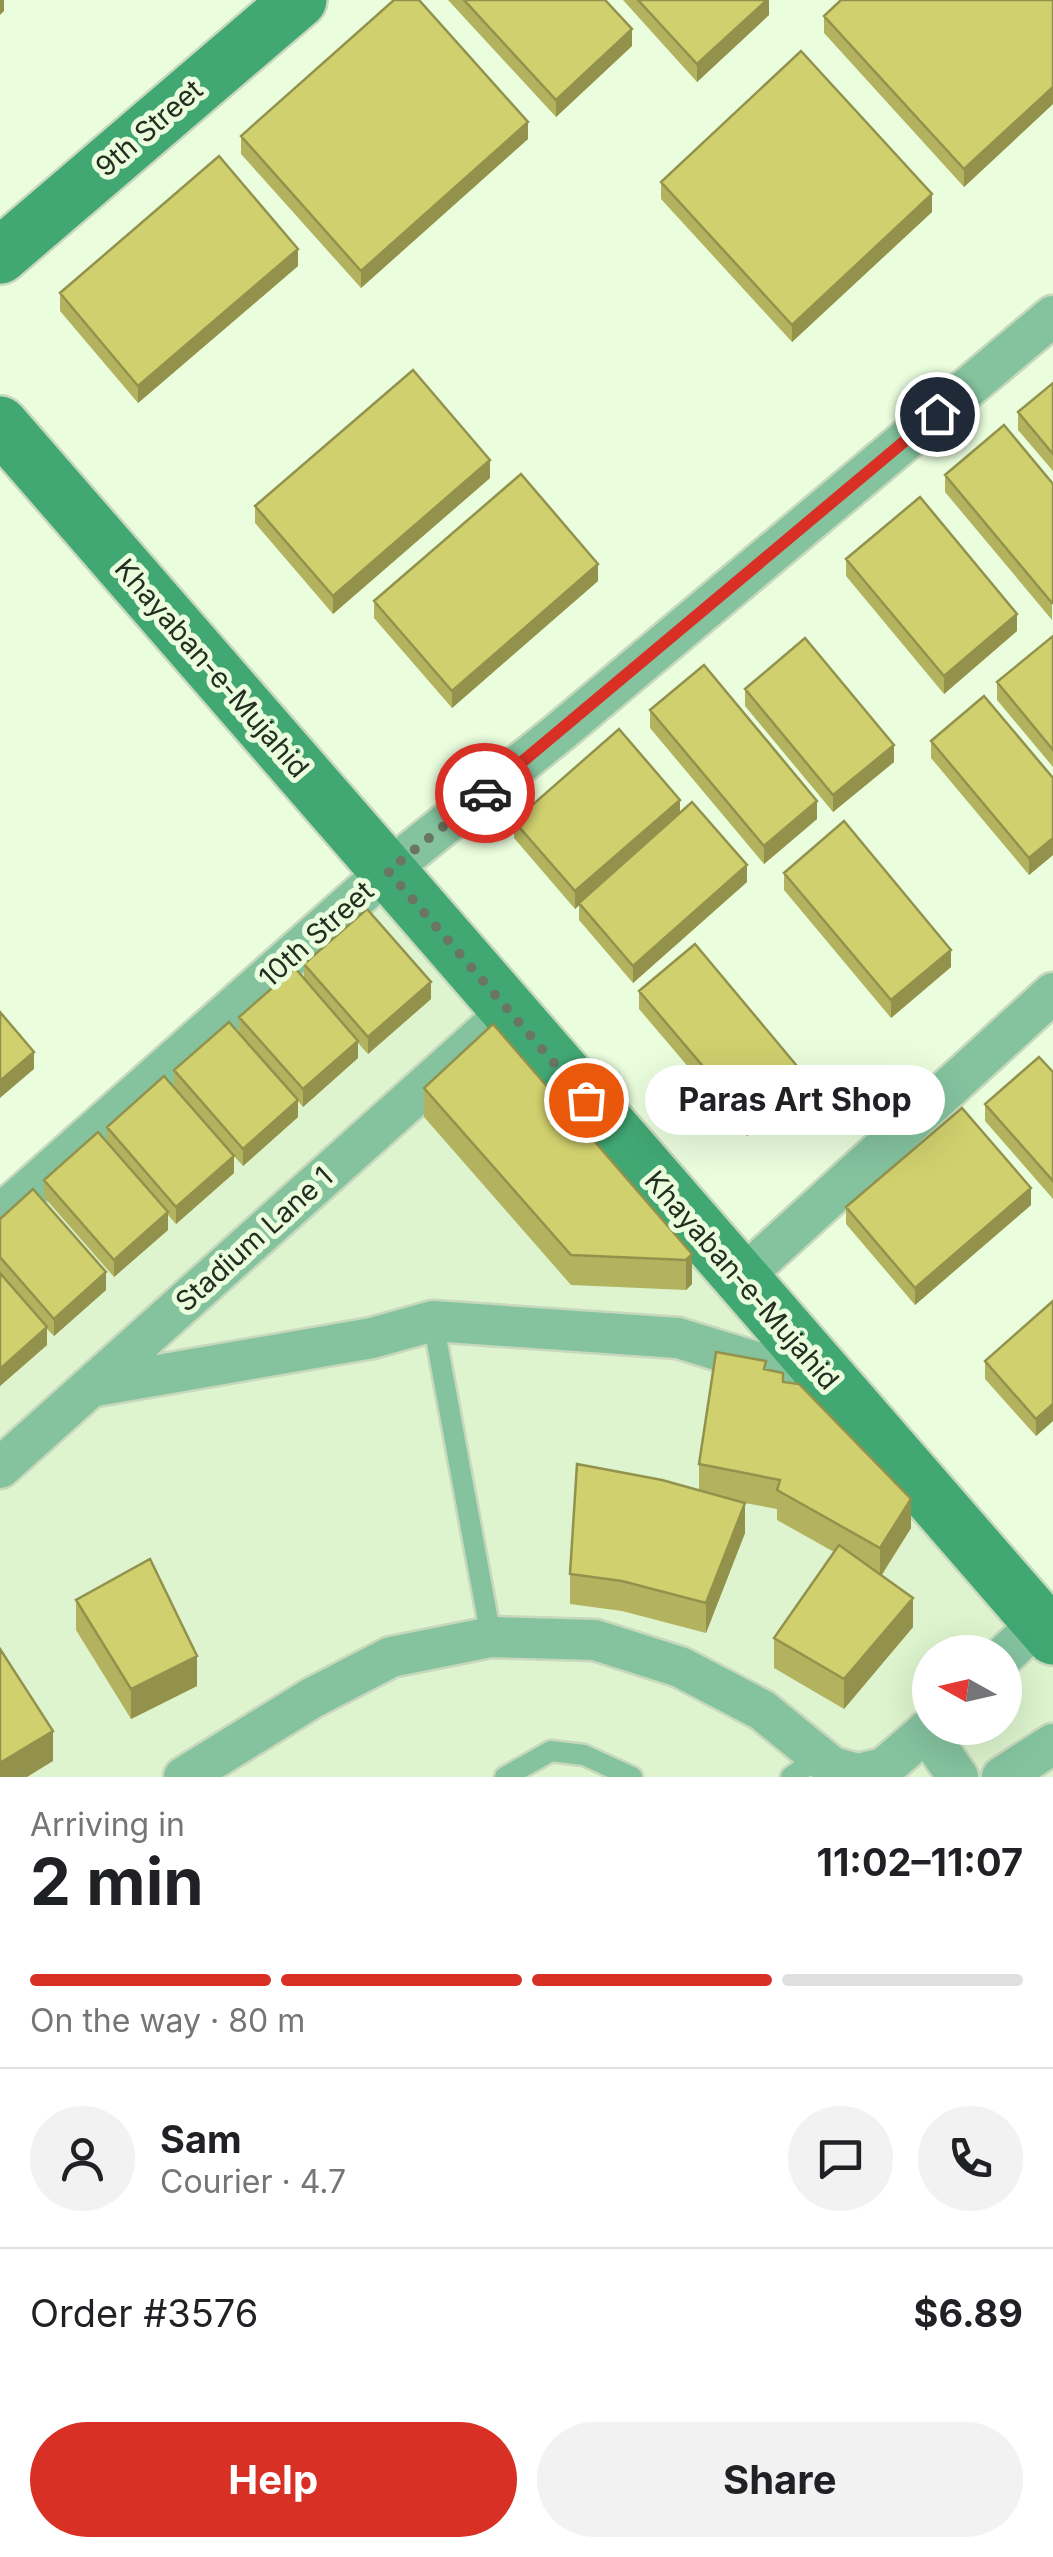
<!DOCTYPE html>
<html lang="en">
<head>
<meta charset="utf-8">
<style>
  :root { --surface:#fff; --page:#f2f2f2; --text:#202124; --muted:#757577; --line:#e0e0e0; --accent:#d93025 }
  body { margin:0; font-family:Inter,sans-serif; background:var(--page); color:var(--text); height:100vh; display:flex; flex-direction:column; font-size:38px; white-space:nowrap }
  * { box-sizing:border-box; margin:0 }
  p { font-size:32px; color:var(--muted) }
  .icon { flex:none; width:55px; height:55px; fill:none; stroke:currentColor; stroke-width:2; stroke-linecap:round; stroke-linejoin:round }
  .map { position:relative; height:1777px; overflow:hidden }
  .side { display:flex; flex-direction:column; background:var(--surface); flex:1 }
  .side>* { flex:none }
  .needle { width:65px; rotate:278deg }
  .fabs { position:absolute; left:912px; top:1635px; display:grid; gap:20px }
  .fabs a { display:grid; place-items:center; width:110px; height:110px; border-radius:50%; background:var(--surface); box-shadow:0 10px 40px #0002; font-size:50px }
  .pin { position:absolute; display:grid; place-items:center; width:85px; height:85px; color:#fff; margin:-42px; border:5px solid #fff; border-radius:50%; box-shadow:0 2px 10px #0007 }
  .courier { position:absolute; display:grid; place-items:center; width:100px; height:100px; margin:-50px; border:8px solid #d93025; border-radius:50%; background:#fff; color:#222; box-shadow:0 2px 12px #0007 }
  .bubble { position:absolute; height:70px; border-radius:35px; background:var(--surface); box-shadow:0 10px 40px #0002; font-size:32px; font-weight:700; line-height:70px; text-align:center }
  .summary em { font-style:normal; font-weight:700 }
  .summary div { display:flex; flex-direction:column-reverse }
  .summary { display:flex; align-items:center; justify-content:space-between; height:170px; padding:0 30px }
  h1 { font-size:65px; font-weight:700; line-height:75px }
  .bar { display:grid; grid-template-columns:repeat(4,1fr); gap:15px 10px; align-content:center; height:120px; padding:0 30px }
  .bar i { height:12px; border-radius:8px; background:var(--line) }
  .bar .active { background:var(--accent) }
  .bar p { grid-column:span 4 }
  .line { display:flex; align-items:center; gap:25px; padding:0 30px; border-top:2px solid var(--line) }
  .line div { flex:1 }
  .round { display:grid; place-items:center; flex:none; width:105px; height:105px; border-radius:52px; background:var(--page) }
  .action { display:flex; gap:20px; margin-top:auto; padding:20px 30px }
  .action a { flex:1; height:115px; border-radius:60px; background:var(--accent); color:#fff; font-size:40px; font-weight:700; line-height:115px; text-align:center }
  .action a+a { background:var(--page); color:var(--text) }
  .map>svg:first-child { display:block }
</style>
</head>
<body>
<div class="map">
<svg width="1053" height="1777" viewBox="0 0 1053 1777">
  <rect width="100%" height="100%" fill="#eafede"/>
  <path fill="#ddf4ce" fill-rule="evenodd" d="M 387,871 L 1053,1638 L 1053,1777 L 0,1777 L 0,1215 ZM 930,1652 L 1005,1652 L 1005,1728 L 930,1728 Z"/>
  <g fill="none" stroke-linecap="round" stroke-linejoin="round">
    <g stroke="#c7d8bc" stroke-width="25">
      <path id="lane" d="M 433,1321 L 491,1637
        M 505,1777 L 551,1751 L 584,1755 L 632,1777
        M 791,1777 L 819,1757"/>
    </g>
    <g stroke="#c7d8bc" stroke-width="45">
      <path id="street" d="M 0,1215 L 387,871 L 561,731 L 1053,316
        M 741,1278 L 1053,993
        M 90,1387 L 372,1338 L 433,1321 L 678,1338 L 834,1386
        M 0,1468 L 509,1011
        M 1005,1655 L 1040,1622
        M 926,1731 L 958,1777
        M 184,1777 L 312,1698 L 391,1657 L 491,1637 L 595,1640 L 680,1667 L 762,1710 L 832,1767 L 858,1774 L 884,1768 L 930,1728
        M 1002,1777 L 1053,1744"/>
    </g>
    <g stroke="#c7d8bc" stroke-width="60">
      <path id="secondary" d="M 0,256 L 299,0
        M 0,424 L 1053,1637"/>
    </g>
    <use href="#lane" stroke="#85c39f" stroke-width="20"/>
    <use href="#street" stroke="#85c39f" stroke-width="40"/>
    <use href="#secondary" stroke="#41a874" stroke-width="55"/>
  </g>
  <path fill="#b3b35f" d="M 448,0 L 605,0 L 632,46 L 556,117 Z
    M 623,0 L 769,0 L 769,15 L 697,82 Z
    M 1053,0 L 1053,104 L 964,187 L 824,33 L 824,16 Z
    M 241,136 L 528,139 L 361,288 L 241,154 Z
    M 661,182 L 932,212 L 792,342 L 661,199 Z
    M 298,266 L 138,403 L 60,311 L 60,293 Z
    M 1053,383 L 1053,471 L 1018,430 L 1018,412 Z
    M 945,475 L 1053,484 L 1052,620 L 945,492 Z
    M 490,478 L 333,614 L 255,523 L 255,506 Z
    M 846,559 L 1017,631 L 944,694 L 846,576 Z
    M 598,581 L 452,708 L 374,618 L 374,601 Z
    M 1053,636 L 1053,767 L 997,700 L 997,682 Z
    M 745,689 L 894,762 L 833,812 L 745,706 Z
    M 650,710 L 817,819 L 764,864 L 650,728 Z
    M 931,741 L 1053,778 L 1053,855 L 1029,875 L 931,758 Z
    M 680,814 L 747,882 L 633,983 L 579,920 L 579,905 L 575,909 L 514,838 L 514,821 Z
    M 784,873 L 951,967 L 891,1018 L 784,890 Z
    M 304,964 L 431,999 L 368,1054 L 358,1043 L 358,1058 L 303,1107 L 298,1101 L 298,1117 L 243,1166 L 234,1156 L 234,1173 L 176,1224 L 168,1215 L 168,1230 L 114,1277 L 44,1197 L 44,1180 L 107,1142 L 107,1127 L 174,1087 L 174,1070 L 239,1033 L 239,1017 L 304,979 Z
    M 639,991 L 802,1089 L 747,1136 L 639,1009 Z
    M 1053,1072 L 1053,1199 L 985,1121 L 985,1104 Z
    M 424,1088 L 692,1254 L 692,1284 L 686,1290 L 571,1285 L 424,1117 Z
    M 1031,1205 L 915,1305 L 846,1224 L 846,1207 Z
    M 0,1219 L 106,1290 L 54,1336 L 47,1329 L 47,1345 L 0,1386 Z
    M 1053,1301 L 1053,1421 L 1036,1436 L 985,1379 L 985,1361 Z
    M 766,1370 L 783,1382 L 911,1528 L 882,1575 L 913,1627 L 844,1709 L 774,1668 L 774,1638 L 834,1552 L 777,1520 L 777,1509 L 745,1503 L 745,1533 L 706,1633 L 622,1611 L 570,1604 L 570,1574 L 699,1490 L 699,1464 Z
    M 76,1600 L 197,1686 L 131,1719 L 76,1630 Z"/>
  <path fill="#92924d" d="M 0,0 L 4,0 L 4,11 L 0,15 Z
    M 767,0 L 769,0 L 769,15 L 697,82 L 697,64 Z
    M 632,29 L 632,46 L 556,117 L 556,100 Z
    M 1053,87 L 1053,104 L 964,187 L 964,169 Z
    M 528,122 L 528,139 L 361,288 L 361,271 Z
    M 932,194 L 932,212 L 792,342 L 792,325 Z
    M 298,249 L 298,266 L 138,403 L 138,386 Z
    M 490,460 L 490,478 L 333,614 L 333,596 Z
    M 598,564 L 598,581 L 452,708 L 452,691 Z
    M 1017,614 L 1017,631 L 944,694 L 944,676 Z
    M 894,745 L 894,762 L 833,812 L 833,795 Z
    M 680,800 L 680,817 L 575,909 L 575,891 Z
    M 817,801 L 817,819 L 764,864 L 764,846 Z
    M 1053,838 L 1053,855 L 1029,875 L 1029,858 Z
    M 747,865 L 747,882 L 633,983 L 633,966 Z
    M 951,950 L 951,967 L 891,1018 L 891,1000 Z
    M 431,982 L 431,999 L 368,1054 L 368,1037 Z
    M 358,1041 L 358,1058 L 303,1107 L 303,1089 Z
    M 34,1052 L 34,1069 L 0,1098 L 0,1081 Z
    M 802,1072 L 802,1089 L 747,1136 L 747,1118 Z
    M 298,1100 L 298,1117 L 243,1166 L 243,1149 Z
    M 234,1156 L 234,1173 L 176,1224 L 176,1207 Z
    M 1031,1188 L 1031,1205 L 915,1305 L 915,1288 Z
    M 168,1212 L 168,1230 L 114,1277 L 114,1260 Z
    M 692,1254 L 692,1284 L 686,1290 L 686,1260 Z
    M 106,1272 L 106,1290 L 54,1336 L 54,1319 Z
    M 47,1327 L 47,1345 L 0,1386 L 0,1369 Z
    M 1053,1404 L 1053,1421 L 1036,1436 L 1036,1419 Z
    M 911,1499 L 911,1528 L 880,1577 L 880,1548 Z
    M 745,1503 L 745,1533 L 706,1633 L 706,1603 Z
    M 913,1598 L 913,1627 L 844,1709 L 844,1679 Z
    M 197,1656 L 197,1686 L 131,1719 L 131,1689 Z
    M 53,1731 L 53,1761 L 27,1777 L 0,1777 L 0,1763 Z"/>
  <path fill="#d0d06e" stroke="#92924d" stroke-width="2.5" d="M 394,0 L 419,0 L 528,122 L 361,271 L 241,136 Z
    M 464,0 L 605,0 L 632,29 L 556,100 Z
    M 638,0 L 767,0 L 697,64 Z
    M 841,0 L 1053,0 L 1053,87 L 964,169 L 824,16 Z
    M 801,51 L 932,194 L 792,325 L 661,182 Z
    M 219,156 L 298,249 L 138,386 L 60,293 Z
    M 413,370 L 490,460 L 333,596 L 255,506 Z
    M 1053,383 L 1053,454 L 1018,412 Z
    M 1004,425 L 1053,484 L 1053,602 L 1052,603 L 945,475 Z
    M 521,474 L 598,564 L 452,691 L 374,601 Z
    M 920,497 L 1017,614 L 944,676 L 846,559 Z
    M 1053,636 L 1053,750 L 997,682 Z
    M 805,638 L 894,745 L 833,795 L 745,689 Z
    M 704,665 L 817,801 L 764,846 L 650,710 Z
    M 984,696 L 1053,778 L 1053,838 L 1029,858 L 931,741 Z
    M 619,729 L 680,800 L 575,891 L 514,821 Z
    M 692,802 L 747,865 L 633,966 L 579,903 Z
    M 844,821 L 951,950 L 891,1000 L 784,873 Z
    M 367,909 L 431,982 L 368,1037 L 304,964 Z
    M 695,944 L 802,1072 L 747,1118 L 639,991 Z
    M 295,968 L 358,1041 L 303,1089 L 239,1017 Z
    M 0,1012 L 34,1052 L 0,1081 Z
    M 229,1022 L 298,1100 L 243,1149 L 174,1070 Z
    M 493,1024 L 692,1254 L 686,1260 L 571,1255 L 424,1088 Z
    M 1039,1057 L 1053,1072 L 1053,1181 L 985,1104 Z
    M 164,1076 L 234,1156 L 176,1207 L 107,1127 Z
    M 962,1108 L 1031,1188 L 915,1288 L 846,1207 Z
    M 98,1132 L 168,1212 L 114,1260 L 44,1180 Z
    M 33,1189 L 106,1272 L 54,1319 L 0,1257 L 0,1219 Z
    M 0,1273 L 47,1327 L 0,1369 Z
    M 1053,1301 L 1053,1404 L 1036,1419 L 985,1361 Z
    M 716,1352 L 766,1361 L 764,1369 L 783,1373 L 783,1382 L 799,1384 L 911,1499 L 880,1548 L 777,1490 L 780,1480 L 699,1464 Z
    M 577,1464 L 662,1480 L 745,1503 L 706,1603 L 622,1581 L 570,1574 Z
    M 839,1545 L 913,1598 L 844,1679 L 774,1638 Z
    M 150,1559 L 197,1656 L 131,1689 L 76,1600 Z
    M 0,1649 L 53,1731 L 0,1763 Z"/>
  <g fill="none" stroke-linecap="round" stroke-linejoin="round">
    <path stroke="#6a7663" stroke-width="10" stroke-dasharray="0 18" d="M 485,793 L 388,871 L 586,1100"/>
    <path stroke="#d93025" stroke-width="12" d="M 485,793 L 937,414"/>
  </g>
  <g text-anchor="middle" stroke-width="10" stroke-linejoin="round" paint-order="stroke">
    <g font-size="28" fill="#252d21" stroke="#eafede">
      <text transform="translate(149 128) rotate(-41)" y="10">9th Street</text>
      <text transform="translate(212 668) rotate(49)" y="10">Khayaban-e-Mujahid</text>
      <text transform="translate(316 934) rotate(-42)" y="10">10th Street</text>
      <text transform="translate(254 1239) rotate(-42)" y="10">Stadium Lane 1</text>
      <text transform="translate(742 1280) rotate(49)" y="10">Khayaban-e-Mujahid</text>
    </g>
  </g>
</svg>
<div class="fabs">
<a><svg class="needle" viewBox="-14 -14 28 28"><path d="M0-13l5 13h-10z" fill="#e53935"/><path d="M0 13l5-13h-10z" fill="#757577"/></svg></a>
</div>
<div class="pin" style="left:586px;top:1100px;background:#ea580c"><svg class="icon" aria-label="bag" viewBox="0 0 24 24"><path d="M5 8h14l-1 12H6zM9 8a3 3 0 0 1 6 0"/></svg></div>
<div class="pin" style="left:937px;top:414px;background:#1f2937"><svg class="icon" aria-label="home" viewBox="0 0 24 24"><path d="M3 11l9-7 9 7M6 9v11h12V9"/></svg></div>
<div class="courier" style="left:485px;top:793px"><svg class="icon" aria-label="car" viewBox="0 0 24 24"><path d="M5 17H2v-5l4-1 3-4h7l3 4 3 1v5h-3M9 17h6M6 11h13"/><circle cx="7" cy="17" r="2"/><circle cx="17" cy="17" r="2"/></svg></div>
<div class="bubble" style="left:645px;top:1065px;width:300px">Paras Art Shop</div>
</div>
<section class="side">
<div class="summary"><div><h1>2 min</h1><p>Arriving in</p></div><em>11:02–11:07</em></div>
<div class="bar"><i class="active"></i><i class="active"></i><i class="active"></i><i></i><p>On the way · 80 m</p></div>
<div class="line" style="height:180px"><a class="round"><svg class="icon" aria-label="person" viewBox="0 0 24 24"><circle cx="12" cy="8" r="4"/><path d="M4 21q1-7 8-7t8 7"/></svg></a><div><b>Sam</b><p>Courier · 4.7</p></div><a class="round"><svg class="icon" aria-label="chat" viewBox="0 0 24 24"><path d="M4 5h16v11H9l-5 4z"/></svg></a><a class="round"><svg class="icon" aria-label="phone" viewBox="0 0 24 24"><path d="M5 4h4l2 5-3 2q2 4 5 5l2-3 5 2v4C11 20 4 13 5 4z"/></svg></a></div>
<div class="line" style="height:130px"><div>Order #3576</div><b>$6.89</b></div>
<div class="action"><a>Help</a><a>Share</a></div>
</section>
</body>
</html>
